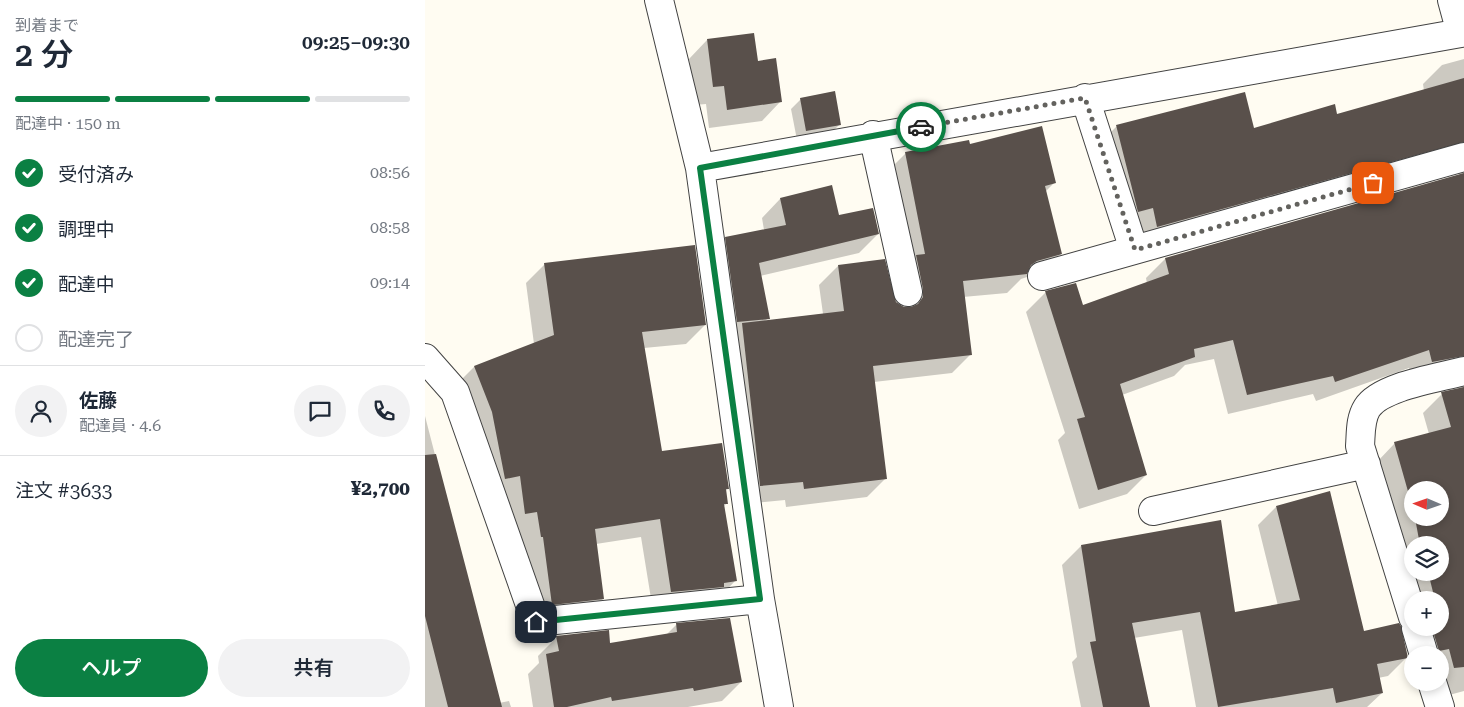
<!DOCTYPE html>
<html lang="ja">
<head>
<meta charset="utf-8">
<style>
  :root { --surface:#fff; --page:#f2f2f3; --text:#1f2937; --muted:#747a83; --line:#e0e1e3; --accent:#0b8043 }
  body { margin:0; font-family:"Roboto Serif","Noto Sans JP",serif; background:var(--page); color:var(--text); height:100vh; display:flex; flex-direction:column; font-size:19px; white-space:nowrap }
  * { box-sizing:border-box; margin:0 }
  p { font-size:16px; color:var(--muted) }
  .icon { flex:none; width:28px; height:28px; fill:none; stroke:currentColor; stroke-width:2; stroke-linecap:round; stroke-linejoin:round }
  .map { position:relative; flex:1; overflow:hidden }
  .details { display:flex; flex-direction:column; background:var(--surface); width:425px }
  .details>* { flex:none }
  .needle { width:32px; rotate:272deg }
  .buttons { position:absolute; left:979px; top:481px; display:grid; gap:10px }
  .buttons a { display:grid; place-items:center; width:45px; height:45px; border-radius:50%; background:var(--surface); box-shadow:0 2px 8px #0003; font-size:25px }
  .pin { position:absolute; display:grid; place-items:center; width:42px; height:42px; color:#fff; margin:-21px; border-radius:10px; box-shadow:0 2px 8px #0006 }
  .courier { position:absolute; display:grid; place-items:center; width:50px; height:50px; margin:-25px; border:4px solid #0b8043; border-radius:50%; background:#fff; color:#222; box-shadow:0 1px 6px #0007 }
  .overview em { font-style:normal; font-weight:600 }
  .overview div { display:flex; flex-direction:column-reverse }
  .overview { display:flex; align-items:center; justify-content:space-between; height:85px; padding:0 15px }
  h1 { font-size:32px; font-weight:600; line-height:38px }
  .bar { display:grid; grid-template-columns:repeat(4,1fr); gap:8px 5px; align-content:center; height:60px; padding:0 15px }
  .bar i { height:6px; border-radius:4px; background:var(--line) }
  .bar .active { background:var(--accent) }
  .bar p { grid-column:span 4 }
  .line { display:flex; align-items:center; gap:12px; padding:0 15px; border-top:1px solid var(--line) }
  .line div { flex:1 }
  .round { display:grid; place-items:center; flex:none; width:52px; height:52px; border-radius:26px; background:var(--page) }
  ol { padding:0 15px; list-style:none }
  li { display:flex; align-items:center; gap:15px; height:55px }
  li p { margin-inline-start:auto }
  li .icon { padding:5px; border-radius:50%; background:var(--accent); color:#fff; stroke-width:4 }
  li:last-child { color:var(--muted) }
  li i { width:28px; height:28px; border:2px solid var(--line); border-radius:50% }
  .cta { display:flex; gap:10px; margin-top:auto; padding:10px 15px }
  .cta a { flex:1; height:58px; border-radius:30px; background:var(--accent); color:#fff; font-size:20px; font-weight:600; line-height:58px; text-align:center }
  .cta a+a { background:var(--page); color:var(--text) }
  main { display:flex; flex:1; min-height:0 }
  .map>svg:first-child { display:block }
</style>
</head>
<body>
<main>
<section class="details">
<div class="overview"><div><h1>2 分</h1><p>到着まで</p></div><em>09:25–09:30</em></div>
<div class="bar"><i class="active"></i><i class="active"></i><i class="active"></i><i></i><p>配達中 · 150 m</p></div>
<ol>
<li><svg class="icon" aria-label="check" viewBox="0 0 24 24"><path d="M5 12l5 5 9-10"/></svg>受付済み<p>08:56</p></li>
<li><svg class="icon" aria-label="check" viewBox="0 0 24 24"><path d="M5 12l5 5 9-10"/></svg>調理中<p>08:58</p></li>
<li><svg class="icon" aria-label="check" viewBox="0 0 24 24"><path d="M5 12l5 5 9-10"/></svg>配達中<p>09:14</p></li>
<li><i></i>配達完了</li>
</ol>
<div class="line" style="height:90px"><a class="round"><svg class="icon" aria-label="person" viewBox="0 0 24 24"><circle cx="12" cy="8" r="4"/><path d="M4 21q1-7 8-7t8 7"/></svg></a><div><b>佐藤</b><p>配達員 · 4.6</p></div><a class="round"><svg class="icon" aria-label="chat" viewBox="0 0 24 24"><path d="M4 5h16v11H9l-5 4z"/></svg></a><a class="round"><svg class="icon" aria-label="phone" viewBox="0 0 24 24"><path d="M5 4h4l2 5-3 2q2 4 5 5l2-3 5 2v4C11 20 4 13 5 4z"/></svg></a></div>
<div class="line" style="height:65px"><div>注文 #3633</div><b>¥2,700</b></div>
<div class="cta"><a>ヘルプ</a><a>共有</a></div>
</section>
<div class="map">
<svg width="1039" height="707" viewBox="0 0 1039 707">
  <rect width="100%" height="100%" fill="#fffcf2"/>
  <path fill="#0003" fill-rule="evenodd" d="M 282,40 L 355,102 L 337,121 L 284,128 L 281,104 L 270,105 L 264,59 Z
    M 1039,59 L 1039,691 L 1013,698 L 1015,655 L 990,655 L 994,628 L 1015,628 L 1015,600 L 988,600 L 951,463 L 970,443 L 1004,434 L 998,413 L 1017,394 L 1035,389 L 1031,379 L 988,381 L 984,368 L 891,401 L 888,394 L 803,414 L 789,359 L 760,365 L 749,376 L 697,395 L 721,475 L 702,494 L 654,509 L 633,440 L 640,433 L 601,312 L 620,293 L 650,284 L 658,307 L 722,284 L 721,278 L 740,259 L 1035,176 L 1030,165 L 713,246 L 672,146 L 691,127 L 819,94 L 828,130 L 911,115 L 999,91 L 998,84 L 1017,65 ZM 988,490 L 1015,490 L 1015,518 L 988,518 ZM 988,545 L 1015,545 L 1015,572 L 988,572 Z
    M 376,99 L 415,124 L 405,134 L 372,140 L 366,109 Z
    M 544,146 L 630,182 L 620,192 L 636,254 L 617,272 L 596,279 L 582,293 L 538,297 L 546,354 L 527,373 L 449,382 L 461,478 L 442,497 L 361,507 L 360,500 L 317,504 L 282,257 L 301,238 L 339,230 L 337,218 L 355,199 L 413,216 L 453,234 L 434,253 L 335,276 L 343,318 L 340,321 L 398,314 L 394,285 L 413,266 L 480,309 L 473,275 L 462,172 L 481,153 Z
    M 120,264 L 280,325 L 261,344 L 219,348 L 236,452 L 303,489 L 300,491 L 302,503 L 299,506 L 310,581 L 292,600 L 228,611 L 216,537 L 171,544 L 178,599 L 159,618 L 109,623 L 93,530 L 82,532 L 31,385 L 49,367 L 109,344 L 101,283 Z
    M 0,416 L 74,703 L 84,701 L 86,707 L 0,707 Z
    M 851,507 L 939,632 L 982,657 L 963,676 L 953,678 L 957,693 L 942,707 L 771,707 L 757,630 L 709,638 L 723,707 L 656,707 L 647,662 L 652,657 L 637,565 L 656,546 L 809,613 L 853,606 L 833,525 Z
    M 251,625 L 316,682 L 297,701 L 263,707 L 108,707 L 103,674 L 114,663 L 113,656 L 132,637 L 184,644 L 241,635 Z"/>
  <path fill="#59504b" d="M 329,33 L 333,61 L 351,58 L 357,102 L 302,110 L 299,86 L 288,87 L 282,39 Z
    M 1039,78 L 1039,142 L 732,227 L 728,208 L 713,212 L 691,125 L 820,92 L 829,128 L 910,104 L 912,114 Z
    M 410,91 L 416,125 L 381,131 L 375,98 Z
    M 617,126 L 631,183 L 620,186 L 637,254 L 612,261 L 606,265 L 602,274 L 538,281 L 547,355 L 448,366 L 462,479 L 379,489 L 378,482 L 335,486 L 317,323 L 419,311 L 413,265 L 460,259 L 471,302 L 479,307 L 486,307 L 493,304 L 498,297 L 498,289 L 491,255 L 500,254 L 480,152 L 544,140 L 545,144 Z
    M 1039,173 L 1039,356 L 1007,362 L 1004,350 L 910,382 L 908,376 L 822,395 L 808,340 L 769,349 L 770,357 L 695,384 L 722,475 L 673,490 L 652,419 L 660,417 L 620,291 L 651,283 L 658,305 L 744,274 L 740,258 Z
    M 407,185 L 414,215 L 448,208 L 454,234 L 334,263 L 345,319 L 312,322 L 300,237 L 361,225 L 355,198 Z
    M 270,245 L 281,325 L 217,332 L 237,451 L 297,443 L 304,489 L 301,489 L 303,504 L 299,504 L 312,581 L 299,583 L 299,587 L 246,592 L 235,519 L 170,529 L 179,599 L 127,605 L 118,537 L 116,537 L 112,512 L 100,514 L 95,476 L 80,479 L 67,412 L 49,366 L 129,335 L 119,263 Z
    M 1039,387 L 1039,667 L 1029,668 L 1024,649 L 1014,651 L 1007,628 L 1015,628 L 1015,600 L 1010,600 L 1003,572 L 1015,572 L 1015,545 L 995,545 L 990,518 L 1015,518 L 1015,490 L 988,490 L 988,509 L 969,442 L 1026,427 L 1016,392 Z
    M 11,454 L 42,572 L 77,707 L 23,707 L 0,616 L 0,455 Z
    M 905,491 L 939,631 L 974,623 L 976,626 L 983,658 L 952,664 L 958,693 L 911,703 L 908,688 L 793,707 L 775,612 L 707,623 L 725,707 L 678,707 L 665,642 L 671,641 L 656,545 L 796,520 L 810,612 L 875,600 L 851,506 Z
    M 305,618 L 317,682 L 269,691 L 268,688 L 187,701 L 186,697 L 142,707 L 129,707 L 121,654 L 134,651 L 131,636 L 184,630 L 185,643 L 252,632 L 251,623 Z"/>
  <g fill="none" stroke-linecap="round" stroke-linejoin="round">
    <g stroke="#424242" stroke-width="30">
      <path id="minor" d="M 234,0 L 275,168 L 335,599 L 354,707
        M 660,98 L 709,250
        M 448,135 L 483,292
        M 275,168 L 1036,33 L 1027,0
        M 617,276 L 1039,157
        M 0,358 L 30,392 L 111,622 L 335,599
        M 728,511 L 941,464
        M 988,617 L 935,446 C 936,433 935,419 942,408 C 956,386 1014,378 1039,371
        M 991,628 L 999,655
        M 1007,682 L 1015,707"/>
    </g>
    <use href="#minor" stroke="#fff" stroke-width="28"/>
  </g>
  <g fill="none" stroke-linecap="round" stroke-linejoin="round">
    <path stroke="#63625e" stroke-width="5" stroke-dasharray="0 9" d="M 496,127 L 660,98 L 710,250 L 948,183"/>
    <path stroke="#0b8043" stroke-width="6" d="M 111,622 L 335,599 L 275,168 L 496,127"/>
  </g>
</svg>
<div class="buttons">
<a><svg class="needle" viewBox="-14 -14 28 28"><path d="M0-13l5 13h-10z" fill="#e53935"/><path d="M0 13l5-13h-10z" fill="#747a83"/></svg></a>
<a><svg class="icon" aria-label="layers" viewBox="0 0 24 24"><path d="M12 4l9 5-9 5-9-5zM3 14l9 5 9-5"/></svg></a>
<a>+</a>
<a>−</a>
</div>
<div class="pin" style="left:948px;top:183px;background:#ea580c"><svg class="icon" aria-label="bag" viewBox="0 0 24 24"><path d="M5 8h14l-1 12H6zM9 8a3 3 0 0 1 6 0"/></svg></div>
<div class="pin" style="left:111px;top:622px;background:#1f2937"><svg class="icon" aria-label="home" viewBox="0 0 24 24"><path d="M3 11l9-7 9 7M6 9v11h12V9"/></svg></div>
<div class="courier" style="left:496px;top:127px"><svg class="icon" aria-label="car" viewBox="0 0 24 24"><path d="M5 17H2v-5l4-1 3-4h7l3 4 3 1v5h-3M9 17h6M6 11h13"/><circle cx="7" cy="17" r="2"/><circle cx="17" cy="17" r="2"/></svg></div>
</div>
</main>
</body>
</html>
